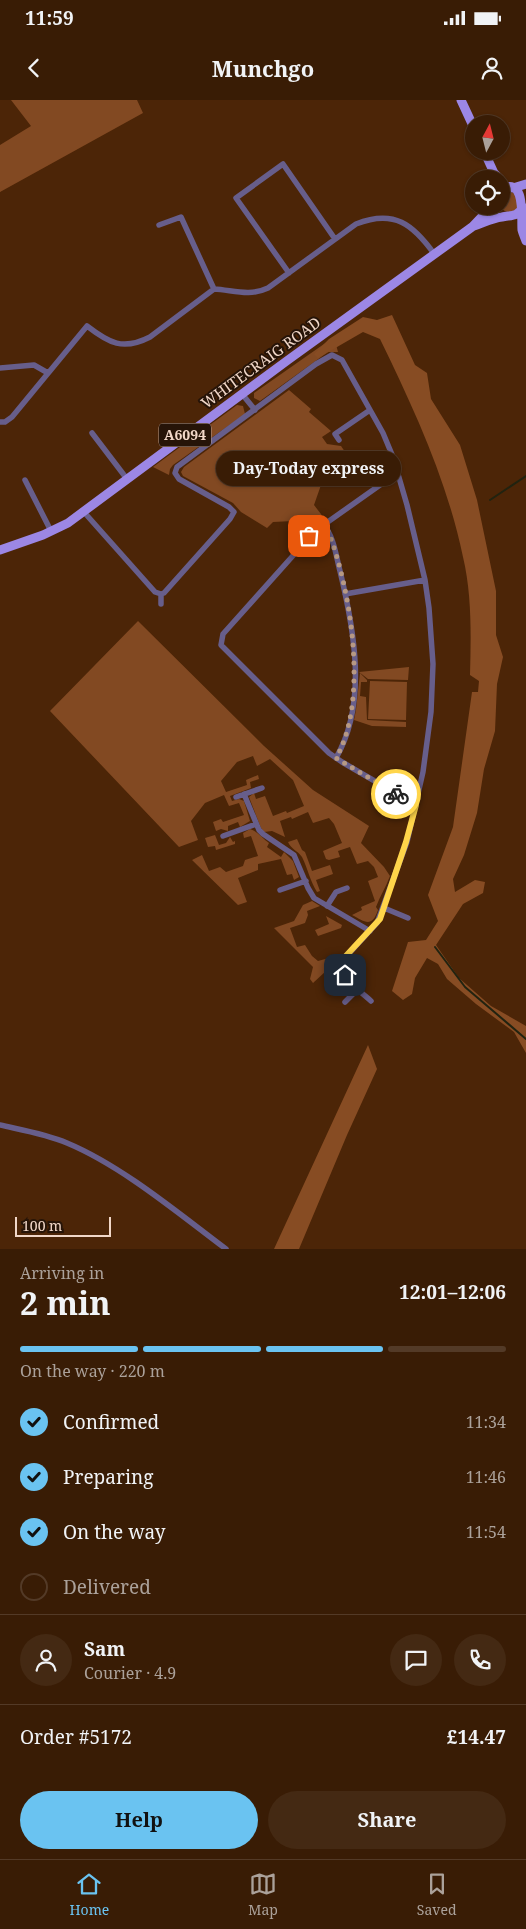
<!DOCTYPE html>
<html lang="en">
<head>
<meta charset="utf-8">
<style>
  :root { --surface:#391c05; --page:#442913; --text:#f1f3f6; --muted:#aba19a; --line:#533a27; --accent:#6ac3f1 }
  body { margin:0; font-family:"Noto Serif",serif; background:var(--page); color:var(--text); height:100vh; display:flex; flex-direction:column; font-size:19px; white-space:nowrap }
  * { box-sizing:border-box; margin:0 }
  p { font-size:16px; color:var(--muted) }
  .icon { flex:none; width:28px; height:28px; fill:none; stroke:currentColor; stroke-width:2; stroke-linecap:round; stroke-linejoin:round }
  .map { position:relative; height:1149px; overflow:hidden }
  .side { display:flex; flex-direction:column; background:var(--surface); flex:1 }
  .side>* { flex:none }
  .needle { width:32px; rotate:7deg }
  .controls { position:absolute; left:465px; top:15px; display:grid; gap:10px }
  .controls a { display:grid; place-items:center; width:45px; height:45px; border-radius:50%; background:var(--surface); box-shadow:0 1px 4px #0004,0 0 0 1px var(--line); font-size:25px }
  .scale { position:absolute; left:15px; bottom:12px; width:96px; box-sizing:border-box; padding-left:5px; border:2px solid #f1d7c8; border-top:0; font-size:14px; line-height:18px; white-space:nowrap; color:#f1d7c8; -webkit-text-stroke:4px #261408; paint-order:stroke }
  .pin { position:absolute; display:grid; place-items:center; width:42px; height:42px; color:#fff; margin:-21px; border-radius:10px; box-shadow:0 2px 8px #0006 }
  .courier { position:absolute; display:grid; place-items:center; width:50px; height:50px; margin:-25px; border:4px solid #ffd54a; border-radius:50%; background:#fff; color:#222; box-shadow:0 1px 6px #0007 }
  .bubble { position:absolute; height:35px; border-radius:18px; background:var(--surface); box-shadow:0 1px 4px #0004,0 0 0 1px var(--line); font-size:16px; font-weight:700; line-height:35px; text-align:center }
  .headline em { font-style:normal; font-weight:700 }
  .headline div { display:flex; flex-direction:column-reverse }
  .headline { display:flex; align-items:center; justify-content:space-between; height:85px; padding:0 20px }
  h1 { font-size:32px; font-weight:700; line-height:38px }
  .bar { display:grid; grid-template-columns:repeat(4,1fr); gap:8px 5px; align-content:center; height:60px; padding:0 20px }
  .bar i { height:6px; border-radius:4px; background:var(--line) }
  .bar .on { background:var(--accent) }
  .bar p { grid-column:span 4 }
  .line { display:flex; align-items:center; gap:12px; padding:0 20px; border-top:1px solid var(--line) }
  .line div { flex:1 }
  .round { display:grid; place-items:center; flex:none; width:52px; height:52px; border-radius:26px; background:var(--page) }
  ol { padding:0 20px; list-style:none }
  li { display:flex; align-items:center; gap:15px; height:55px }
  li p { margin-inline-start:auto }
  li .icon { padding:5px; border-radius:50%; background:var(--accent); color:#111; stroke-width:4 }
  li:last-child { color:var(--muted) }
  li i { width:28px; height:28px; border:2px solid var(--line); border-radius:50% }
  .action { display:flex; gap:10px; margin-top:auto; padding:10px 20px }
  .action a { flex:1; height:58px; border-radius:30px; background:var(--accent); color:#111; font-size:20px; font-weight:700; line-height:58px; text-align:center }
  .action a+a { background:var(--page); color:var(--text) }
  .status { display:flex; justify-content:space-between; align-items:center; height:35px; padding:0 25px; background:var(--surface); direction:ltr }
  .status svg { height:14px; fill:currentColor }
  header { display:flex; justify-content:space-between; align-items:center; height:65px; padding:0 20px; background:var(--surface); font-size:22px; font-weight:700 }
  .dock { display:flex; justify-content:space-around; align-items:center; height:70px; border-top:1px solid var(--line); background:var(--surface); font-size:14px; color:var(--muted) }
  .dock a { display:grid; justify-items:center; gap:2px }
  .dock .on { color:var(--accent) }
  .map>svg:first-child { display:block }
</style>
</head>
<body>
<div class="status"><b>11:59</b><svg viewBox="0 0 49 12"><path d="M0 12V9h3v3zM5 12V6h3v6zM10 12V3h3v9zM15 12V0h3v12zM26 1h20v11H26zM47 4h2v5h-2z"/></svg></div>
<header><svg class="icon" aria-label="back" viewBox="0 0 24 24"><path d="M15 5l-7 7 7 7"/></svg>Munchgo<svg class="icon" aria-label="person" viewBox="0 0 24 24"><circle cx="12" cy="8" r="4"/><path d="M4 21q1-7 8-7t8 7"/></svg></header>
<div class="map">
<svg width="526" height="1149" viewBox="0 0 526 1149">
  <rect width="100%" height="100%" fill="#4c2507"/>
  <path fill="#824922" d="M 11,0 L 137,0 L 143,13 L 0,92 L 0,45 L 31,26 Z
    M499 102a10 10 0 1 1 20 0a10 10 0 1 1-20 0Z
    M 334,237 L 338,252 L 328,252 L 260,301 L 254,298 L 254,293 Z
    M 289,290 L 311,309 L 309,312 L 331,331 L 322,337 L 327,344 L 341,346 L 354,365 L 328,365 L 314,405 L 324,418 L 306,435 L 293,421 L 273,422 L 267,428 L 241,412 L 233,403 L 183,376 L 181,372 L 184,367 Z
    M 237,305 L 243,306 L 245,314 L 173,365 L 170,369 L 169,375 L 153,367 Z
    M 138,521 L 264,646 L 313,690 L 369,726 L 361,743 L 384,767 L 390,776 C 386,787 380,796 376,807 L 378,810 C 372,828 365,822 352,815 L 362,810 L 361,807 L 375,801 L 368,781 L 378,777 L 374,767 L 368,761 L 357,764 L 350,747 L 338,751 L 340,757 L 329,760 L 326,759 L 323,751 L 342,743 L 334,724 L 329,718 L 313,723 L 308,712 L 292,719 L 291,717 L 280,721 L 285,737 L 272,731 L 264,732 L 261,728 L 249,697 L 254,693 L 256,699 L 265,696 L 273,716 L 286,711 L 287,713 L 304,706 L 293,680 L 270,659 L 257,666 L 253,656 L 237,662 L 221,681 L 226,692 L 247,685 L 246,680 L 258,675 L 259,679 L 250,682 L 251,688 L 230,696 L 232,701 L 239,699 L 244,701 L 250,721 L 240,727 L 238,722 L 228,726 L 228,731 L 221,729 L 216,731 L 213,722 L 221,719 L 223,722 L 244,715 L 239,703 L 229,706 L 224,695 L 205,703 L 191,721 L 198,740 L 179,747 L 50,611 Z
    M 409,567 L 408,580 L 368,579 L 359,572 Z
    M 360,573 L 367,580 L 367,582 L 361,582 L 360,596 L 366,597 L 367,620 L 406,622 L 406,627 L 372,626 L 354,620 L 356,610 Z
    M 370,581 L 407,582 L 406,620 L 368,619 Z
    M 250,729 C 257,731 263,739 269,743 L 267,747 L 281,757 L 284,752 L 293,761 L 299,777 L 294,780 L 292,774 L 287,775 L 281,759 L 258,764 L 258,770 L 238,778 L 247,802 L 238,805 L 192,760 L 202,755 L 209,771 L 220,767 L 226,772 L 243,766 L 245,760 L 258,756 L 251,736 L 244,738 L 243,733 Z
    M 215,735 L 219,745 L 226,743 L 230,737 L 233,742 L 235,741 L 235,744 L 216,750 L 215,746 L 208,747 L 205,738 Z
    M 297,739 L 302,750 L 305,752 L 312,771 L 330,765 L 333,774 L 316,780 L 320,791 L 317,792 C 310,781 308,769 302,757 C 298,751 291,749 288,742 Z
    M 312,801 L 320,806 L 307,811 L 308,815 L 305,823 L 290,828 L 297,847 L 305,845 L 312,856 L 318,861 L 336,856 L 334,862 L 336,867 L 326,871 L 313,883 L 310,879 L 313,867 L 274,828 L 294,821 L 303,805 Z
    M 326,816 L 342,825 L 341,828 L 318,836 L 315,830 L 329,824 Z"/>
  <path fill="#874c23" d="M 392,215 L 415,265 L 427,273 L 431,299 L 460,345 L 477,400 L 496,491 L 496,535 L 503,557 L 497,584 L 495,631 L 484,669 L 477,713 L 464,755 L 453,779 L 455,792 L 475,780 L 485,782 L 483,793 L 463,804 L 436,845 L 459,878 L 491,906 L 526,926 L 526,953 L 514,932 L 476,904 L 447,879 L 438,864 L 427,858 L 415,878 L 412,894 L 403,900 L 392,891 L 408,842 L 426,840 L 438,821 L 428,795 L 453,727 L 472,592 L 478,592 L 479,581 L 470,575 C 471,536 472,495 463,457 C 447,380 414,309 380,239 L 363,232 L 318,258 L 314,254 L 329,239 L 363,217 L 377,220 Z
    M 368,945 L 377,969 L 347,1035 L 299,1149 L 274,1149 Z"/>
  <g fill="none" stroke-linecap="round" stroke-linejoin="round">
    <path stroke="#212310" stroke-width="2" d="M 490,400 L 526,376
      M 435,847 L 465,887 L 526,939"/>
    <path stroke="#675e8b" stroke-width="5.5" d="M 159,125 L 181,117 L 214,189
      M 289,173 L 236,98 L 283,64 L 335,139
      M 0,268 L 34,265 L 48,273
      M 242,294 L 255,310
      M 0,322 L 5,322 L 12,317 L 87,226 C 109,243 123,251 150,237 L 214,189 C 233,190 249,197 268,188 L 356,124 C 394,109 413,124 435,155
      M 92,333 L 127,379
      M 339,340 L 335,334 L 370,310
      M 397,373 L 315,431 L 223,534 L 221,545 L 329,653 L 342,662 L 416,705
      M 25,380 L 51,431
      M 83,411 L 155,492 L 161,494 L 164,493 L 230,419 L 234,412 L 229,407 L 179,379 L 175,373 L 177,367 L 316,264 L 332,255 L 342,260 L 383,333 L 393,357 L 407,405 L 425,480 L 429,508 L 433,564 L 431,612 L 423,672 L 407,742 L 377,823 L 344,859 C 336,875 360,891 371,901
      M 323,424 C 334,436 336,456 340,471 C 354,529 368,603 336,658
      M 345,494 L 425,480
      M 161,504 L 161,494
      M 244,694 L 259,730 L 263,734 L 294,755 L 308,788 L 314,798 L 370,831
      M 236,697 L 262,688
      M 223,736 L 256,724
      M 280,790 L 306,781
      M 327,806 L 336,792 L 347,788
      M 384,808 L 408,818
      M 345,902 L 358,889
      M 0,1025 C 22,1030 46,1034 67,1043 C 122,1066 178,1113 226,1149"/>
    <path stroke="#9c87e5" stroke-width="9" d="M 461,0 L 474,28
      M 484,51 L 494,73 L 500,79
      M 513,88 L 526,84
      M 501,89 C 526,76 521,116 522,130 C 523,134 525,138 526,141
      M 474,126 C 483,123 493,118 502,117 C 512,115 517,117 523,107
      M 0,450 L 43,435 L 68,423 L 288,260 L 472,127 L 492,106"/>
  </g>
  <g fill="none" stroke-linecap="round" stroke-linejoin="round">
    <path stroke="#b79984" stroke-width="5" stroke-dasharray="0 9" d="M 309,436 L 323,424 L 328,431 C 351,489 369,602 336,658 L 396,694"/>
    <path stroke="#ffd54a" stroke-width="6" d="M 345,875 L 342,868 L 344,858 L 380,819 L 406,742 L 416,705 L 396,694"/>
  </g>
  <g text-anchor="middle" stroke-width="4" stroke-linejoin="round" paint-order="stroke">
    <rect fill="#261408" stroke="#b49c8e" stroke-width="1" x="159" y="323.5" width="52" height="23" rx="4"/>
    <g font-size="14" font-weight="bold" fill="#f1d7c8">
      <text x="185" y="340">A6094</text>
    </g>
    <g font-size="15" fill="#f1d7c8" stroke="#261408">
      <text transform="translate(261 263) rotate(-36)" y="5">WHITECRAIG ROAD</text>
    </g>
  </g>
</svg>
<div class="controls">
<a><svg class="needle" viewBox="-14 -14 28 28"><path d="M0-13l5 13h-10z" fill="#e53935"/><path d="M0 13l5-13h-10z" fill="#aba19a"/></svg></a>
<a><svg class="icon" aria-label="locate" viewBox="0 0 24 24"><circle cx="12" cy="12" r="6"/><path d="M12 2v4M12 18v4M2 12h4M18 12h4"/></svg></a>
</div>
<div class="scale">100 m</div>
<div class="pin" style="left:309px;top:436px;background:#ea580c"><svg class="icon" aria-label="bag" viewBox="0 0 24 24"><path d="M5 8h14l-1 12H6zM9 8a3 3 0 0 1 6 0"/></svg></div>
<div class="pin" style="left:345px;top:875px;background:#1f2937"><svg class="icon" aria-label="home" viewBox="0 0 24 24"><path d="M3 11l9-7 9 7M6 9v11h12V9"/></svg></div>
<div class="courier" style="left:396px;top:694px"><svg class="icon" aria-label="bike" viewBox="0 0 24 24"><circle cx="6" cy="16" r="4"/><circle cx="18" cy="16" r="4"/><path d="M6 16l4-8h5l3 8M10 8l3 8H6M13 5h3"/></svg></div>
<div class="bubble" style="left:216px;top:351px;width:185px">Day-Today express</div>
</div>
<section class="side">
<div class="headline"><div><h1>2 min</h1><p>Arriving in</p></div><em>12:01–12:06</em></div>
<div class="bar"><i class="on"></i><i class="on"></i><i class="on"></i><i></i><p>On the way · 220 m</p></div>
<ol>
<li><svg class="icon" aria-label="check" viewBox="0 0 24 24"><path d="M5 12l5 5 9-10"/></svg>Confirmed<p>11:34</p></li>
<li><svg class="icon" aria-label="check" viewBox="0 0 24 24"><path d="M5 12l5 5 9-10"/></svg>Preparing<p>11:46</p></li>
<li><svg class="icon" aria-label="check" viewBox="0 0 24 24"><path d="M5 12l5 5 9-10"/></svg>On the way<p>11:54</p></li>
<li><i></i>Delivered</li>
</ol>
<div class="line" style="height:90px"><a class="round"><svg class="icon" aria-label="person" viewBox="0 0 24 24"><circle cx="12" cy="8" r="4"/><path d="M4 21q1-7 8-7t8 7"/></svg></a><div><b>Sam</b><p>Courier · 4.9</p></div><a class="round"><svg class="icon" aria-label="chat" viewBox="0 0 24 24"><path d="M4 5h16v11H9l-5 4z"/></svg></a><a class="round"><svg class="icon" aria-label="phone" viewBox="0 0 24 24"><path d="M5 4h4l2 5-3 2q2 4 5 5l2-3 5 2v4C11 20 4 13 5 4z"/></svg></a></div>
<div class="line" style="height:65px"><div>Order #5172</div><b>£14.47</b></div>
<div class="action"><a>Help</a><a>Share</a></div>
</section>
<nav class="dock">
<a class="on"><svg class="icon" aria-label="home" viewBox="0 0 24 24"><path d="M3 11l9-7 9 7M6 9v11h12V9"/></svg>Home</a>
<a><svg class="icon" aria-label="map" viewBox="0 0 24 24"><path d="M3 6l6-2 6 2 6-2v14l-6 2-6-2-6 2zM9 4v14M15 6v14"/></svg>Map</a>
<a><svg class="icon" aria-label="saved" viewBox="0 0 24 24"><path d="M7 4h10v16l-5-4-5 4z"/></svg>Saved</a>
</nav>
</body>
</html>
